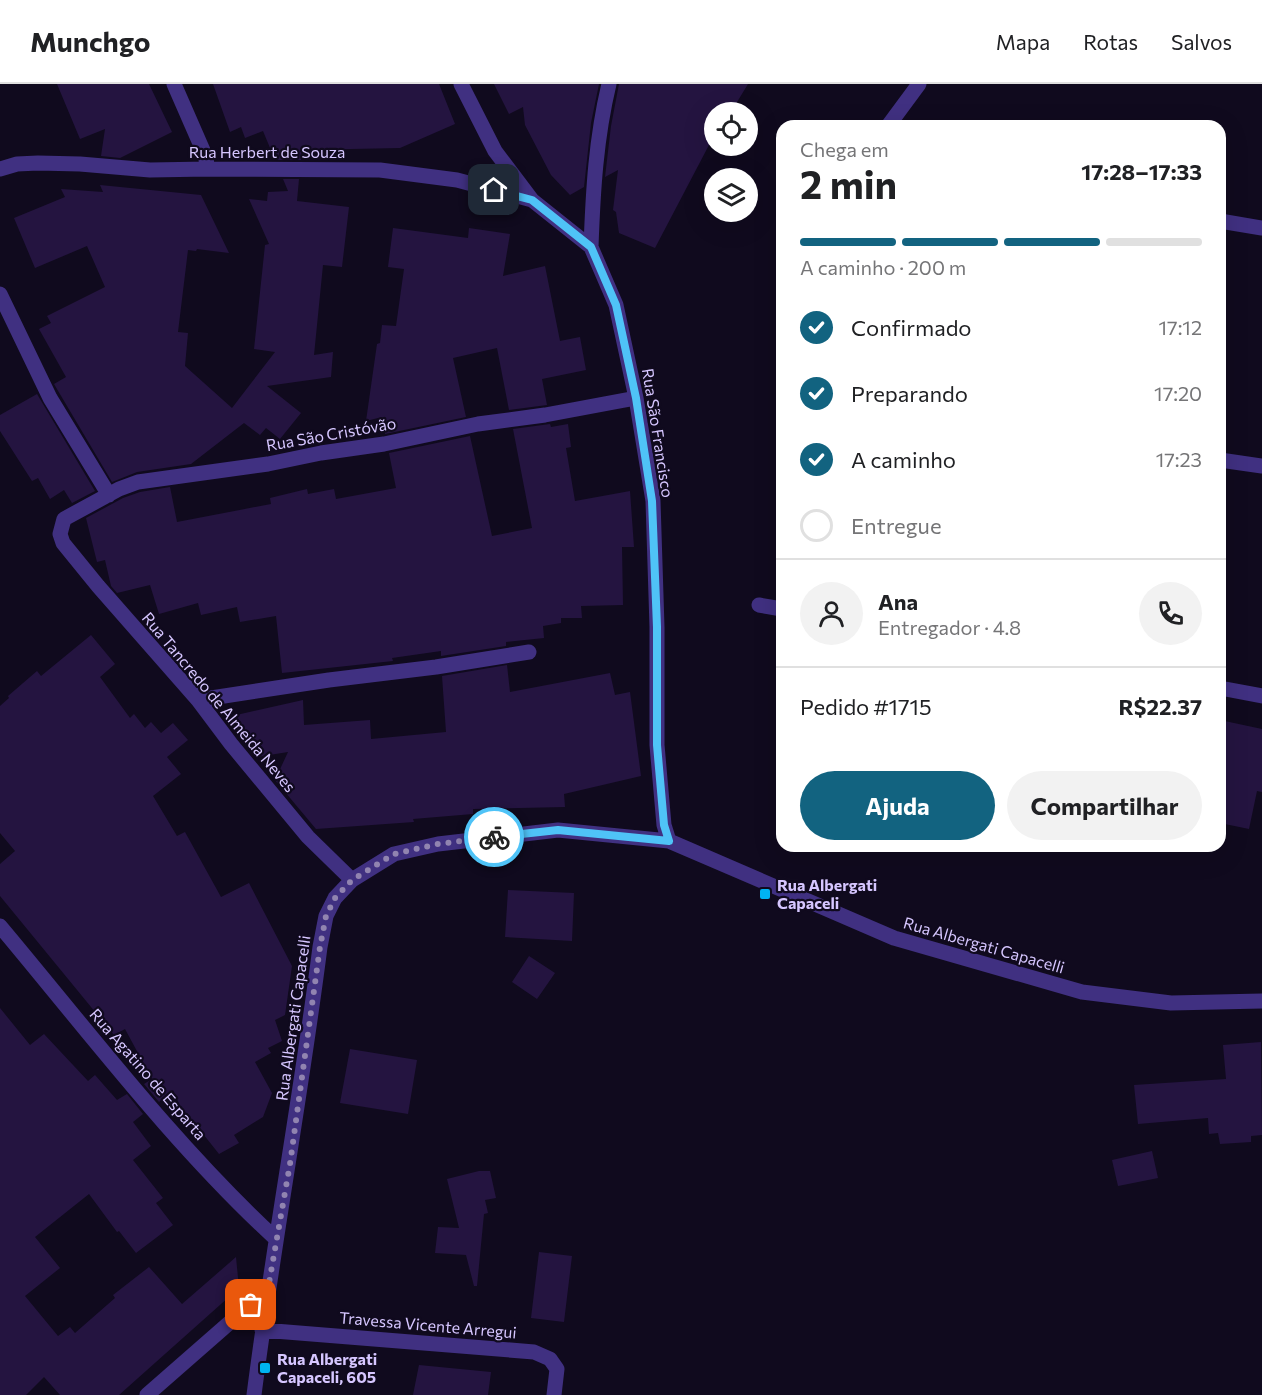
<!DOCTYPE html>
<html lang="pt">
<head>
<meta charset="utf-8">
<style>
  :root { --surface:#fff; --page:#f2f2f2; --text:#202124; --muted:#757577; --line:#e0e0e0; --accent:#126380 }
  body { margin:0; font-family:Commissioner,sans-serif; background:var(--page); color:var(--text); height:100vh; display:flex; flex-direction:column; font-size:22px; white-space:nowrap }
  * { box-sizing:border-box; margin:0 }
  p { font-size:20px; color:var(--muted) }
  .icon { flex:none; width:33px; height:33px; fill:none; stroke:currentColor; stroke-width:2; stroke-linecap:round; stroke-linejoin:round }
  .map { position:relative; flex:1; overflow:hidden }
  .sheet { position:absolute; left:776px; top:36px; width:450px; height:732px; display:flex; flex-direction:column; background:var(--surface); border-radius:18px; box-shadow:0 6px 24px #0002 }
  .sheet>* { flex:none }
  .controls { position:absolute; left:704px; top:18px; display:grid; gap:12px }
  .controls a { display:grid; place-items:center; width:54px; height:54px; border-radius:50%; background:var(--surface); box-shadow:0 6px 24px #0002; font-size:30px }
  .pin { position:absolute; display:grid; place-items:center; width:51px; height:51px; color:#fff; margin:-26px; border-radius:12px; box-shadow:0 3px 9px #0006 }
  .courier { position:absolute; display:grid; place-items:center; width:60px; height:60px; margin:-30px; border:4px solid #4fc3f7; border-radius:50%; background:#fff; color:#222; box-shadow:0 2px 8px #0007 }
  .summary em { font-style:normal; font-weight:700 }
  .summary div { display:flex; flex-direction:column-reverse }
  .summary { display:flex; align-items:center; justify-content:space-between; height:102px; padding:0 24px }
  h1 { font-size:39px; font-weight:700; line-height:45px }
  .bar { display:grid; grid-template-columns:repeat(4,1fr); gap:9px 6px; align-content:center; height:72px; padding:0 24px }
  .bar i { height:8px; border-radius:4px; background:var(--line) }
  .bar .active { background:var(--accent) }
  .bar p { grid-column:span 4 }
  .line { display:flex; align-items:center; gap:15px; padding:0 24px; border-top:2px solid var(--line) }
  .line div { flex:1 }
  .round { display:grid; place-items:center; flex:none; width:63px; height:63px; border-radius:32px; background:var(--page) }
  ol { padding:0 24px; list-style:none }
  li { display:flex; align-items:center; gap:18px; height:66px }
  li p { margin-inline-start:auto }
  li .icon { padding:6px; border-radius:50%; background:var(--accent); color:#fff; stroke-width:4 }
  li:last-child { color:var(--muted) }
  li i { width:33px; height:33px; border:3px solid var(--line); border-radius:50% }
  .primary-button { display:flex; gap:12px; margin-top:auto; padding:12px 24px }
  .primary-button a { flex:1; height:69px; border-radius:36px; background:var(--accent); color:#fff; font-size:24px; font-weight:700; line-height:69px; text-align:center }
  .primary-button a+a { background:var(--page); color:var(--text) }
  header { display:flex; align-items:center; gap:36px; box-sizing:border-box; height:84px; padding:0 30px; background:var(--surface); border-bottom:2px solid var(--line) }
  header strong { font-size:28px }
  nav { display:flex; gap:33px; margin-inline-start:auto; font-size:21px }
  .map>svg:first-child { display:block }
</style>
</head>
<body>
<header>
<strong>Munchgo</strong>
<nav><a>Mapa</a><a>Rotas</a><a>Salvos</a></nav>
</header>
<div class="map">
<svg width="1262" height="1311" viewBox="0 0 1262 1311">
  <rect width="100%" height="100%" fill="#100a1e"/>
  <path fill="#241440" d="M 57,0 L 149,0 L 172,48 L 120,74 L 101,72 L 105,45 L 80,55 Z
    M 213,0 L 439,0 L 455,40 L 400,64 L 302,66 L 301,76 L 275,76 L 263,47 L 245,54 L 241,43 L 230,48 Z
    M 494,0 L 599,0 L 591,39 L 584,103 L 570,111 L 551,91 L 525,41 L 523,23 L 509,30 Z
    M 619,0 L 748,0 L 731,28 L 714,28 L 714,45 L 709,61 L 655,164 L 619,149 L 616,128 L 613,126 L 618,86 L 605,93 L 611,42 Z
    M 283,95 L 299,95 L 297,117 L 349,123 L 342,183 L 323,181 L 314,271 L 333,268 L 331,293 L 267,302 L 301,329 L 280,355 L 266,344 L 260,351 L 244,339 L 191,380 L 137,388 L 112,398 L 54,300 L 66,293 L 39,245 L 51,239 L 47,232 L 105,203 L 87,162 L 35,184 L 14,134 L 65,113 L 61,105 L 103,108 L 100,101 L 201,111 L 229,169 L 197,165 L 196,167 L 188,166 L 178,248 L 188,249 L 185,282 L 232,324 L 275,268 L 254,265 L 265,161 L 269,160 L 249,115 L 267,117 L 268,108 L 288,107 Z
    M 393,144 L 468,154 L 469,144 L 510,150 L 503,192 L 545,182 L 560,257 L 580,253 L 586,286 L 542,295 L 547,321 L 509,326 L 497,264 L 453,274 L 466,333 L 385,350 L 382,333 L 366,337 L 377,260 L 380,259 L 382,241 L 396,242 L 404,185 L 388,183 Z
    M 37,310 L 95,407 L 72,419 L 64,406 L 50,415 L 38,394 L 32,397 L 0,347 L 0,331 Z
    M 550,340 L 551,343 L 568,340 L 571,363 L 566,364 L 575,417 L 630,407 L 634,463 L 622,463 L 623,521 L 581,522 L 582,534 L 561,534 L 561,539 L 543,542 L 544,554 L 506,558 L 506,562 L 441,572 L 441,567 L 392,574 L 393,577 L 282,589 L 276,532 L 240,538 L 237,523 L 201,531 L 198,519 L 159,530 L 150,501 L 117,509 L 111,502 L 105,476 L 97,478 L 86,434 L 123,414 L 140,408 L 170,403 L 177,438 L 271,420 L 270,414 L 307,405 L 308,410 L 334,405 L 336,415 L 396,404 L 389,369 L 470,352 L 492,452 L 532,444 L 513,345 Z
    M 91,551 L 115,580 L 100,593 L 130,634 L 134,630 L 145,644 L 151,638 L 161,649 L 173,639 L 188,656 L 167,673 L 181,690 L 153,712 L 177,752 L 185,748 L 221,813 L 249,799 L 292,882 L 285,931 L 275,936 L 282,957 L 268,964 L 271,969 L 255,978 L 272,1009 L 263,1033 L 234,1051 L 239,1059 L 219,1070 L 188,1031 L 185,1033 L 173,1006 L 159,1018 L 144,1000 L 152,995 L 125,945 L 114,951 L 0,812 L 0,780 L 15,767 L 0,749 L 0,622 L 9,614 L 8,612 L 37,587 L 41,592 Z
    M 507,581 L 510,608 L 610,589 L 615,611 L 630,608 L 641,692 L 564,710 L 565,723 L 473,725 L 473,730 L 413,735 L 414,738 L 316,745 L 275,696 L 288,668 L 257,673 L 232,632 L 303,616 L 304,641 L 370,636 L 371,655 L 446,648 L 442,592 Z
    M 1220,636 L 1262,645 L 1262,708 L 1257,707 L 1249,745 L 1220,739 Z
    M 508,806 L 574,809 L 572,857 L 505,853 Z
    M 529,872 L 555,889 L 537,915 L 512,898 Z
    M 0,924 L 30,961 L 44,950 L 88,997 L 95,991 L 117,1016 L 127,1010 L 143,1030 L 133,1038 L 151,1062 L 133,1076 L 163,1114 L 156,1119 L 173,1141 L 136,1169 L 119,1147 L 117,1148 L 89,1110 L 35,1153 L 60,1184 L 25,1212 L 58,1252 L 70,1243 L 75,1249 L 115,1214 L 113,1211 L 149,1183 L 182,1220 L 236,1173 L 239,1204 L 119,1311 L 60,1311 L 44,1293 L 26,1311 L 0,1311 Z
    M 1261,958 L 1262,1051 L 1251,1052 L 1251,1058 L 1220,1060 L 1218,1049 L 1209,1050 L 1208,1034 L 1138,1040 L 1134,1001 L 1226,995 L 1223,961 Z
    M 350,965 L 417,976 L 408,1030 L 340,1019 Z
    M 1152,1067 L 1158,1094 L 1118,1102 L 1112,1076 Z
    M 479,1087 L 490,1087 L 496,1114 L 485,1116 L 488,1129 L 484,1130 L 477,1202 L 474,1202 L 466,1171 L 435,1169 L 438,1143 L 459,1144 L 447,1095 Z
    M 539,1168 L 572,1172 L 564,1238 L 531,1234 Z
    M 419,1281 L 491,1288 L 488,1311 L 413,1311 Z"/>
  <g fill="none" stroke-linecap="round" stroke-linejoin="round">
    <path stroke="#403081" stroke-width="15" d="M 174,0 L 205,71 L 208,85
      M 461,0 L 495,67 L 532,116 L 591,163 L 616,221 L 636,314 L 653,417 L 657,543 L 657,661 L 664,741 L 669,757
      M 888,42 L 919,0
      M 0,85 L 17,80 L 38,79 L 80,80 L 150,86 L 208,85 L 380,86 L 457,96 L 532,116
      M 1220,137 L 1262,144
      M 591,163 C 593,107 596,54 609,0
      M 0,210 L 50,314 L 109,411
      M 1220,376 L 1262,382
      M 759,521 L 782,525
      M 1220,604 L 1262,612
      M 198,616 L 329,596 L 436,583 L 529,568
      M 352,796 L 308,753 L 231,660 L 198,616 L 98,502 L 63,459 L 60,450 L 64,435 L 119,405 L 138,398 L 268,380 L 321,369 L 384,360 L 478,340 L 545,331 L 636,314
      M 0,842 C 89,948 174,1061 276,1155
      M 262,1246 L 534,1268 L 550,1275 L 557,1285 L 554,1311
      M 147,1311 L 268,1205
      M 254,1311 C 273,1161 301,1013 320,863 L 326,832 L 335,814 L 352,796 L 394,770 L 438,760 L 558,746 L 669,757 L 894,854 L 1082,908 L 1171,919 L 1262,917"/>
  </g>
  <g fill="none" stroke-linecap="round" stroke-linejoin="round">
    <path stroke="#9184b0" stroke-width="6" stroke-dasharray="0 10.8" d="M 251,1221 L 268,1205 L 290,1080 L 320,863 L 326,832 L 335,814 L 352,796 L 394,770 L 438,760 L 494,753"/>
    <path stroke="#4fc3f7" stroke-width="8" d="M 494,106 L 532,116 L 591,163 L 616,221 L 636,314 L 652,417 L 657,543 L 657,661 L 664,741 L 669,757 L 558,746 L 494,753"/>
  </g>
  <g fill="#00b3f1" stroke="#100a1e" stroke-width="2">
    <rect x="759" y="804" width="12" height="12" rx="3"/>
    <rect x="259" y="1278" width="12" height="12" rx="3"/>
  </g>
  <g text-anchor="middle" stroke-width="4.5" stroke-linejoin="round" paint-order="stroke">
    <g font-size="16" fill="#d6c6ff" stroke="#100a1e">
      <text x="267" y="74">Rua Herbert de Souza</text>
      <text transform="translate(658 349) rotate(81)" y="6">Rua São Francisco</text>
      <text transform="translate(331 350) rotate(-10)" y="6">Rua São Cristóvão</text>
      <text transform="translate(219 618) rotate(50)" y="6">Rua Tancredo de Almeida Neves</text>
      <text transform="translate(984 861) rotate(16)" y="6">Rua Albergati Capacelli</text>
      <text transform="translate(293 934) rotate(-82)" y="6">Rua Albergati Capacelli</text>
      <text transform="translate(148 990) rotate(49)" y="6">Rua Agatino de Esparta</text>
      <text transform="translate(428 1241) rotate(5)" y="6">Travessa Vicente Arregui</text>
    </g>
    <g font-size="16" font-weight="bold" fill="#d6c6ff" stroke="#100a1e" text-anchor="start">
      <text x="777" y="807">Rua Albergati<tspan x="777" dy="18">Capaceli</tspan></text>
      <text x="277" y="1281">Rua Albergati<tspan x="277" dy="18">Capaceli, 605</tspan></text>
    </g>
  </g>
</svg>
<div class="controls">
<a><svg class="icon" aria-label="locate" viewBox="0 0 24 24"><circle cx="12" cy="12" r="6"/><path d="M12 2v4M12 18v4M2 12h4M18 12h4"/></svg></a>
<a><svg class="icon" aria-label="layers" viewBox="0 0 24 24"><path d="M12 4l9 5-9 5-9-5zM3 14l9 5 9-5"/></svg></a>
</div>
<div class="pin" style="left:251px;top:1221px;background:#ea580c"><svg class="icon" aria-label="bag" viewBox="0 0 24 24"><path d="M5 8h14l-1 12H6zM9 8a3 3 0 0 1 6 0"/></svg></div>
<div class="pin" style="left:494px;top:106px;background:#1f2937"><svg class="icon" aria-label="home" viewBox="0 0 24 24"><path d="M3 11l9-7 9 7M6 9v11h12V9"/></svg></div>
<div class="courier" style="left:494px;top:753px"><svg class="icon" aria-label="bike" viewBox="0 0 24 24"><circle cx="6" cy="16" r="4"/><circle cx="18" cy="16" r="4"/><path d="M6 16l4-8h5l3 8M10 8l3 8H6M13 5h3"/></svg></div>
<section class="sheet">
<div class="summary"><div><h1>2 min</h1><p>Chega em</p></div><em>17:28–17:33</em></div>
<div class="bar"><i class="active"></i><i class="active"></i><i class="active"></i><i></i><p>A caminho · 200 m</p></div>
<ol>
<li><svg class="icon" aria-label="check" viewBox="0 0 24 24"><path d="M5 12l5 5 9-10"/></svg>Confirmado<p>17:12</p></li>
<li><svg class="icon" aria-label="check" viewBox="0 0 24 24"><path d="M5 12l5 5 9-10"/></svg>Preparando<p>17:20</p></li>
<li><svg class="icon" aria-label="check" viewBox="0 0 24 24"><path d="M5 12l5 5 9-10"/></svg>A caminho<p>17:23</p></li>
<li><i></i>Entregue</li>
</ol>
<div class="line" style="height:108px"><a class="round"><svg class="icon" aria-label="person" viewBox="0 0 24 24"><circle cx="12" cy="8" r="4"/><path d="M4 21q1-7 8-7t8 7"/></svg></a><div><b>Ana</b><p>Entregador · 4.8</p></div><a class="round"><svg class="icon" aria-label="phone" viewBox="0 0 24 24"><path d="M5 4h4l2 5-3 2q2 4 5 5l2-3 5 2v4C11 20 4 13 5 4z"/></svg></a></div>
<div class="line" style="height:78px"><div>Pedido #1715</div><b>R$22.37</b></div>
<div class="primary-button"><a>Ajuda</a><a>Compartilhar</a></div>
</section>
</div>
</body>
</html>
